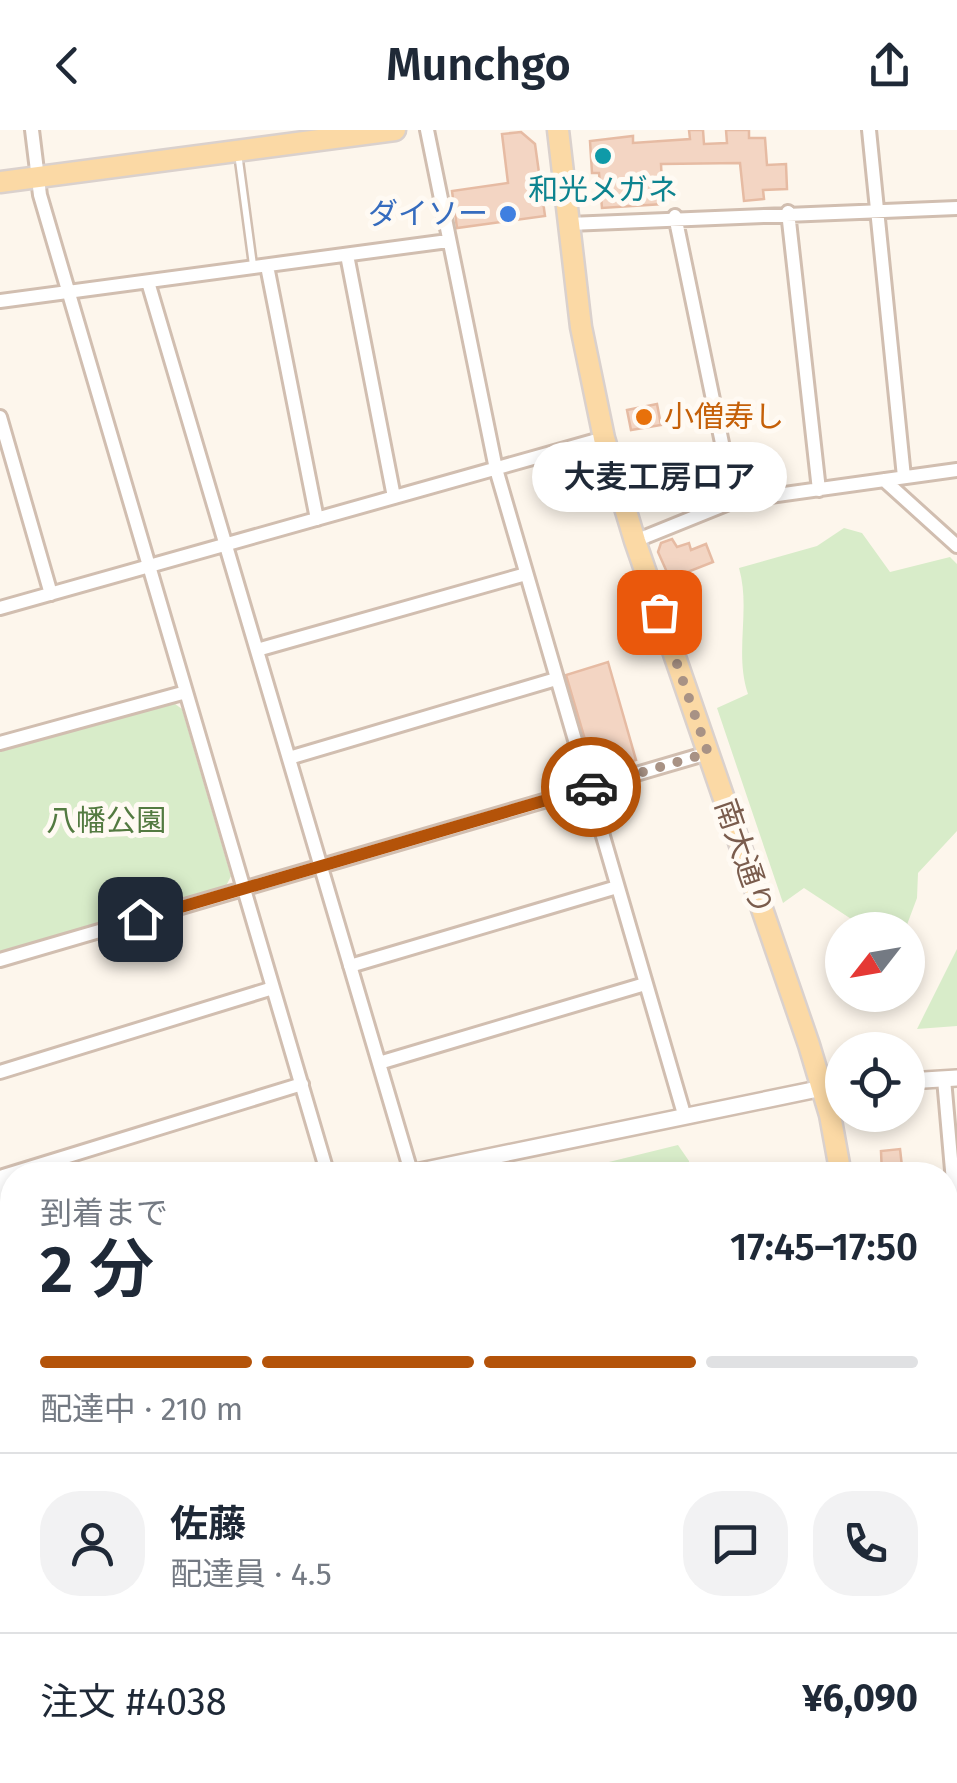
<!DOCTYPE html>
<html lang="ja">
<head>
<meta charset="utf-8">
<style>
  :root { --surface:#fff; --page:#f2f2f3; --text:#1f2937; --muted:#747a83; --line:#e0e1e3; --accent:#b45309 }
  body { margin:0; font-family:"Fira Sans","Noto Sans JP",sans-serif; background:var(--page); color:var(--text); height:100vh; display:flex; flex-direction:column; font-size:38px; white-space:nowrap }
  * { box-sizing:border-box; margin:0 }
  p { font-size:32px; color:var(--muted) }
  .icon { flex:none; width:55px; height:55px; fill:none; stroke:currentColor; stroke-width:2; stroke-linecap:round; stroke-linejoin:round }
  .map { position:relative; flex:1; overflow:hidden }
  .side { position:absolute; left:0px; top:1032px; width:958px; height:622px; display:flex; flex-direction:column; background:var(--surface); border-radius:40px 40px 0 0; box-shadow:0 5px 15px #0003 }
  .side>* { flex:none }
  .needle { width:65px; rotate:239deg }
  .tools { position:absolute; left:825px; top:782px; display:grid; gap:20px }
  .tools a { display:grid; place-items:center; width:100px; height:100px; border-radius:50%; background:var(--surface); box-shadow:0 5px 15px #0003; font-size:50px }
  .pin { position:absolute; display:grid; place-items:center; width:85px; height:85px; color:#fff; margin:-42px; border-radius:20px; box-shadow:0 5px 15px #0006 }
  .courier { position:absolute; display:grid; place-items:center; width:100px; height:100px; margin:-50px; border:8px solid #b45309; border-radius:50%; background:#fff; color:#222; box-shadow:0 2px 12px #0007 }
  .bubble { position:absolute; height:70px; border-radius:35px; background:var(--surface); box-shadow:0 5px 15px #0003; font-size:32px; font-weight:600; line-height:70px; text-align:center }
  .head em { font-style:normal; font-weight:600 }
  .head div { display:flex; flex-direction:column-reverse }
  .head { display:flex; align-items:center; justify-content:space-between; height:170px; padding:0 40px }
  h1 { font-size:65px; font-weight:600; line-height:75px }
  .bar { display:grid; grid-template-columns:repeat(4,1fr); gap:15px 10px; align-content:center; height:120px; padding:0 40px }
  .bar i { height:12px; border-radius:8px; background:var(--line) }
  .bar .active { background:var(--accent) }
  .bar p { grid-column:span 4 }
  .line { display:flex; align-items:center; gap:25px; padding:0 40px; border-top:2px solid var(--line) }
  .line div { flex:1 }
  .round { display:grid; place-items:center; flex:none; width:105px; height:105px; border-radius:40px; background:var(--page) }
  header { display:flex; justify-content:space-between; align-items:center; height:130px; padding:0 40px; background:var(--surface); font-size:45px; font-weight:600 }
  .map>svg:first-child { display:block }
</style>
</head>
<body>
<header><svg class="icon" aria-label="back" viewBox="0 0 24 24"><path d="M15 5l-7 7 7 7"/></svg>Munchgo<svg class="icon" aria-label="share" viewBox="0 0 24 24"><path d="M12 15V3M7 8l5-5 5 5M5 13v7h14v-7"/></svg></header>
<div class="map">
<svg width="957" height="1653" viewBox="0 0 957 1653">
  <rect width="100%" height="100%" fill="#fdf6ec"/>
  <path fill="#d8ecc9" d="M 844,398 L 862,403 L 890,442 L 950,427 L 957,434 L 957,701 L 918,743 L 917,768 L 905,800 L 868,800 L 804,758 L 783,773 L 717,578 L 748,564 C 734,522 751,480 739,438 L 817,416 Z
    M 171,571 L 182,579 L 231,746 L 226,756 L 0,822 L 0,622 Z
    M 957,819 L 957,896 L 917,899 Z
    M 678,1015 L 689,1031 L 689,1045 L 556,1045 Z
    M 0,1278 L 12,1279 L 12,1642 L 310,1643 L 291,1653 L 0,1653 Z"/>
  <path fill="#f3d5c3" stroke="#e6bba3" stroke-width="2.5" d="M 689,0 L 703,0 L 704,14 L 727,13 L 726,0 L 749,0 L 749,8 L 765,8 L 767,35 L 786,34 L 787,59 L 763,60 L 764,69 L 744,71 L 740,33 L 661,34 L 663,74 L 602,78 L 599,43 L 592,43 L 590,11 L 633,6 L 633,13 L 690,9 Z
    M 521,2 L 535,14 L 545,86 L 457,98 L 452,61 L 508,53 L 502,4 Z
    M 657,274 L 661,295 L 631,300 L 627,280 Z
    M 672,409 L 677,417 L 689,413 L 691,420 L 706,414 L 713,432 L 670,449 L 658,422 L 661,413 Z
    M 608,532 L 636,630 L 602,641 L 598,628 L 591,630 L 566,545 Z
    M 900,1019 L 903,1045 L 882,1045 L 881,1021 Z"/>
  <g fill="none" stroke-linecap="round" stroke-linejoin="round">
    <g stroke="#d1beb0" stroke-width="11">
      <path id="service" d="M 238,23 L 253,135"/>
    </g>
    <g stroke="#d1beb0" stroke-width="18">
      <path id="minor" d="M 32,0 L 40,65 L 328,1045
        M 427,0 L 496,339 L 684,984
        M 869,0 L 904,347
        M 788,82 L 819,360
        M 675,86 L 734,371
        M 569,94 L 957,78
        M 347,125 L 394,367
        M 267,136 L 317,389
        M 148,152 L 412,1045
        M 0,171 L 448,111
        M 0,287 L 51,464
        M 884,350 L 957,416
        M 635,411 L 734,371 L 957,340
        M 0,478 L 604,308
        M 257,520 L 526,444
        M 0,613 L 186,562
        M 289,628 L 556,549
        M 0,830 L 708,623
        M 350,836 L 617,757
        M 379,933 L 645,854
        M 0,942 L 273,858
        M 944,949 L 957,1097
        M 0,1047 L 302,954
        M 0,1049 L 12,1092
        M 945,1185 L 957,1185
        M 0,1251 L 12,1257
        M 945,1374 L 957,1298
        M 945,1443 L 957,1441
        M 360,1653 L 405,1647 L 410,1653
        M 901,1653 L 902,1642"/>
    </g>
    <g stroke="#d1beb0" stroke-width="20">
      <path id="tertiary" d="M 908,951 L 957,948
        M 401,1045 L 842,954
        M 0,1130 L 12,1127"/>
    </g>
    <g stroke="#dad1cd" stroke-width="25">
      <path id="primary" d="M 558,0 L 581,197 L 604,308 L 635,411 L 809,915 L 830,985 L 841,1045
        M 0,52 L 395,0
        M 776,1653 L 777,1642"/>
    </g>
    <path stroke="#d9b8a5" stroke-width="2.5" stroke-dasharray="2.5 8" stroke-linecap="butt" d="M 544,1642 L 550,1649 L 565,1642
      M 660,1645 L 664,1642
      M 132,1653 L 133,1642
      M 323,1653 L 338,1642"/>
    <use href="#service" stroke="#fff" stroke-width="6"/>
    <use href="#minor" stroke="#fff" stroke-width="12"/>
    <use href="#tertiary" stroke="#fff" stroke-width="15"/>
    <use href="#primary" stroke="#fbd9a5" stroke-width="20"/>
  </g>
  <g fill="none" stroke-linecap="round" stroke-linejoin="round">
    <path stroke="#a89285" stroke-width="10" stroke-dasharray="0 18" d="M 591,657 L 708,623 L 659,482"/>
    <path stroke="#b45309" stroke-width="12" d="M 140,789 L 591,657"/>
  </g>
  <circle fill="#0f9aa8" stroke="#fffaf3" stroke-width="4" cx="603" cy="26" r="10"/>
  <circle fill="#3f7fe0" stroke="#fffaf3" stroke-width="4" cx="508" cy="84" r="10"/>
  <circle fill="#e8710a" stroke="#fffaf3" stroke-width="4" cx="644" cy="287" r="10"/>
  <g text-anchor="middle" stroke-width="10" stroke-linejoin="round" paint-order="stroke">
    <g font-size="30" fill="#0d838f" stroke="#fffaf3">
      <text x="603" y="70">和光メガネ</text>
    </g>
    <g font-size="30" fill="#366cbe" stroke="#fffaf3" text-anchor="end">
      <text x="488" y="94">ダイソー</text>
    </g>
    <g font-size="30" fill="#c56008" stroke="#fffaf3" text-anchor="start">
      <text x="664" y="297">小僧寿し</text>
    </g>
    <g font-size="30" fill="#537a41" stroke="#fffaf3">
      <text x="106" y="701">八幡公園</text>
    </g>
    <g font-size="30" fill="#7a5c4d" stroke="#fffaf3">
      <text transform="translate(744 727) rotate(71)" y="10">南大通り</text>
    </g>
  </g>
</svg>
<div class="tools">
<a><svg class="needle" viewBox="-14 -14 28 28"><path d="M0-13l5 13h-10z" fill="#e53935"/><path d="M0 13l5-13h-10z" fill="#747a83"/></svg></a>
<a><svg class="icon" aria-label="locate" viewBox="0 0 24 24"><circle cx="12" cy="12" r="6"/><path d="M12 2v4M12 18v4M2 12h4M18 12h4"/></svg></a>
</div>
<div class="pin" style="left:659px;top:482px;background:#ea580c"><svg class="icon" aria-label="bag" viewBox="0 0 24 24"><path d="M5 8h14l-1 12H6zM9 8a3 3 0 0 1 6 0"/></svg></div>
<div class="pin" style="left:140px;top:789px;background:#1f2937"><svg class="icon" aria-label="home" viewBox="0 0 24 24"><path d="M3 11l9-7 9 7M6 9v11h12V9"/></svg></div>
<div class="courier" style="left:591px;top:657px"><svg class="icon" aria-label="car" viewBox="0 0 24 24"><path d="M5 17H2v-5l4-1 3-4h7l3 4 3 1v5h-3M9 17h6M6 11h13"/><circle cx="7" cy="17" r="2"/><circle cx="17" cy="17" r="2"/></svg></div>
<div class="bubble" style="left:532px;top:312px;width:255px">大麦工房ロア</div>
<section class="side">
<div class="head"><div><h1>2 分</h1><p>到着まで</p></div><em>17:45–17:50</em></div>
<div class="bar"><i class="active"></i><i class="active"></i><i class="active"></i><i></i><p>配達中 · 210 m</p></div>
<div class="line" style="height:180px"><a class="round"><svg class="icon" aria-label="person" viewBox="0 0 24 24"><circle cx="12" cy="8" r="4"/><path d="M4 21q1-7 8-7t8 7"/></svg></a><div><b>佐藤</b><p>配達員 · 4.5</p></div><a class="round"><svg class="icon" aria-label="chat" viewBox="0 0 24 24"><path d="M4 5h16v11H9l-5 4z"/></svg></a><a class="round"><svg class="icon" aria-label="phone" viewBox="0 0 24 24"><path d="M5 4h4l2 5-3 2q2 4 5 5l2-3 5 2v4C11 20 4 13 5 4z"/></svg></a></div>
<div class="line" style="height:130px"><div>注文 #4038</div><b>¥6,090</b></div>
</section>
</div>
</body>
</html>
